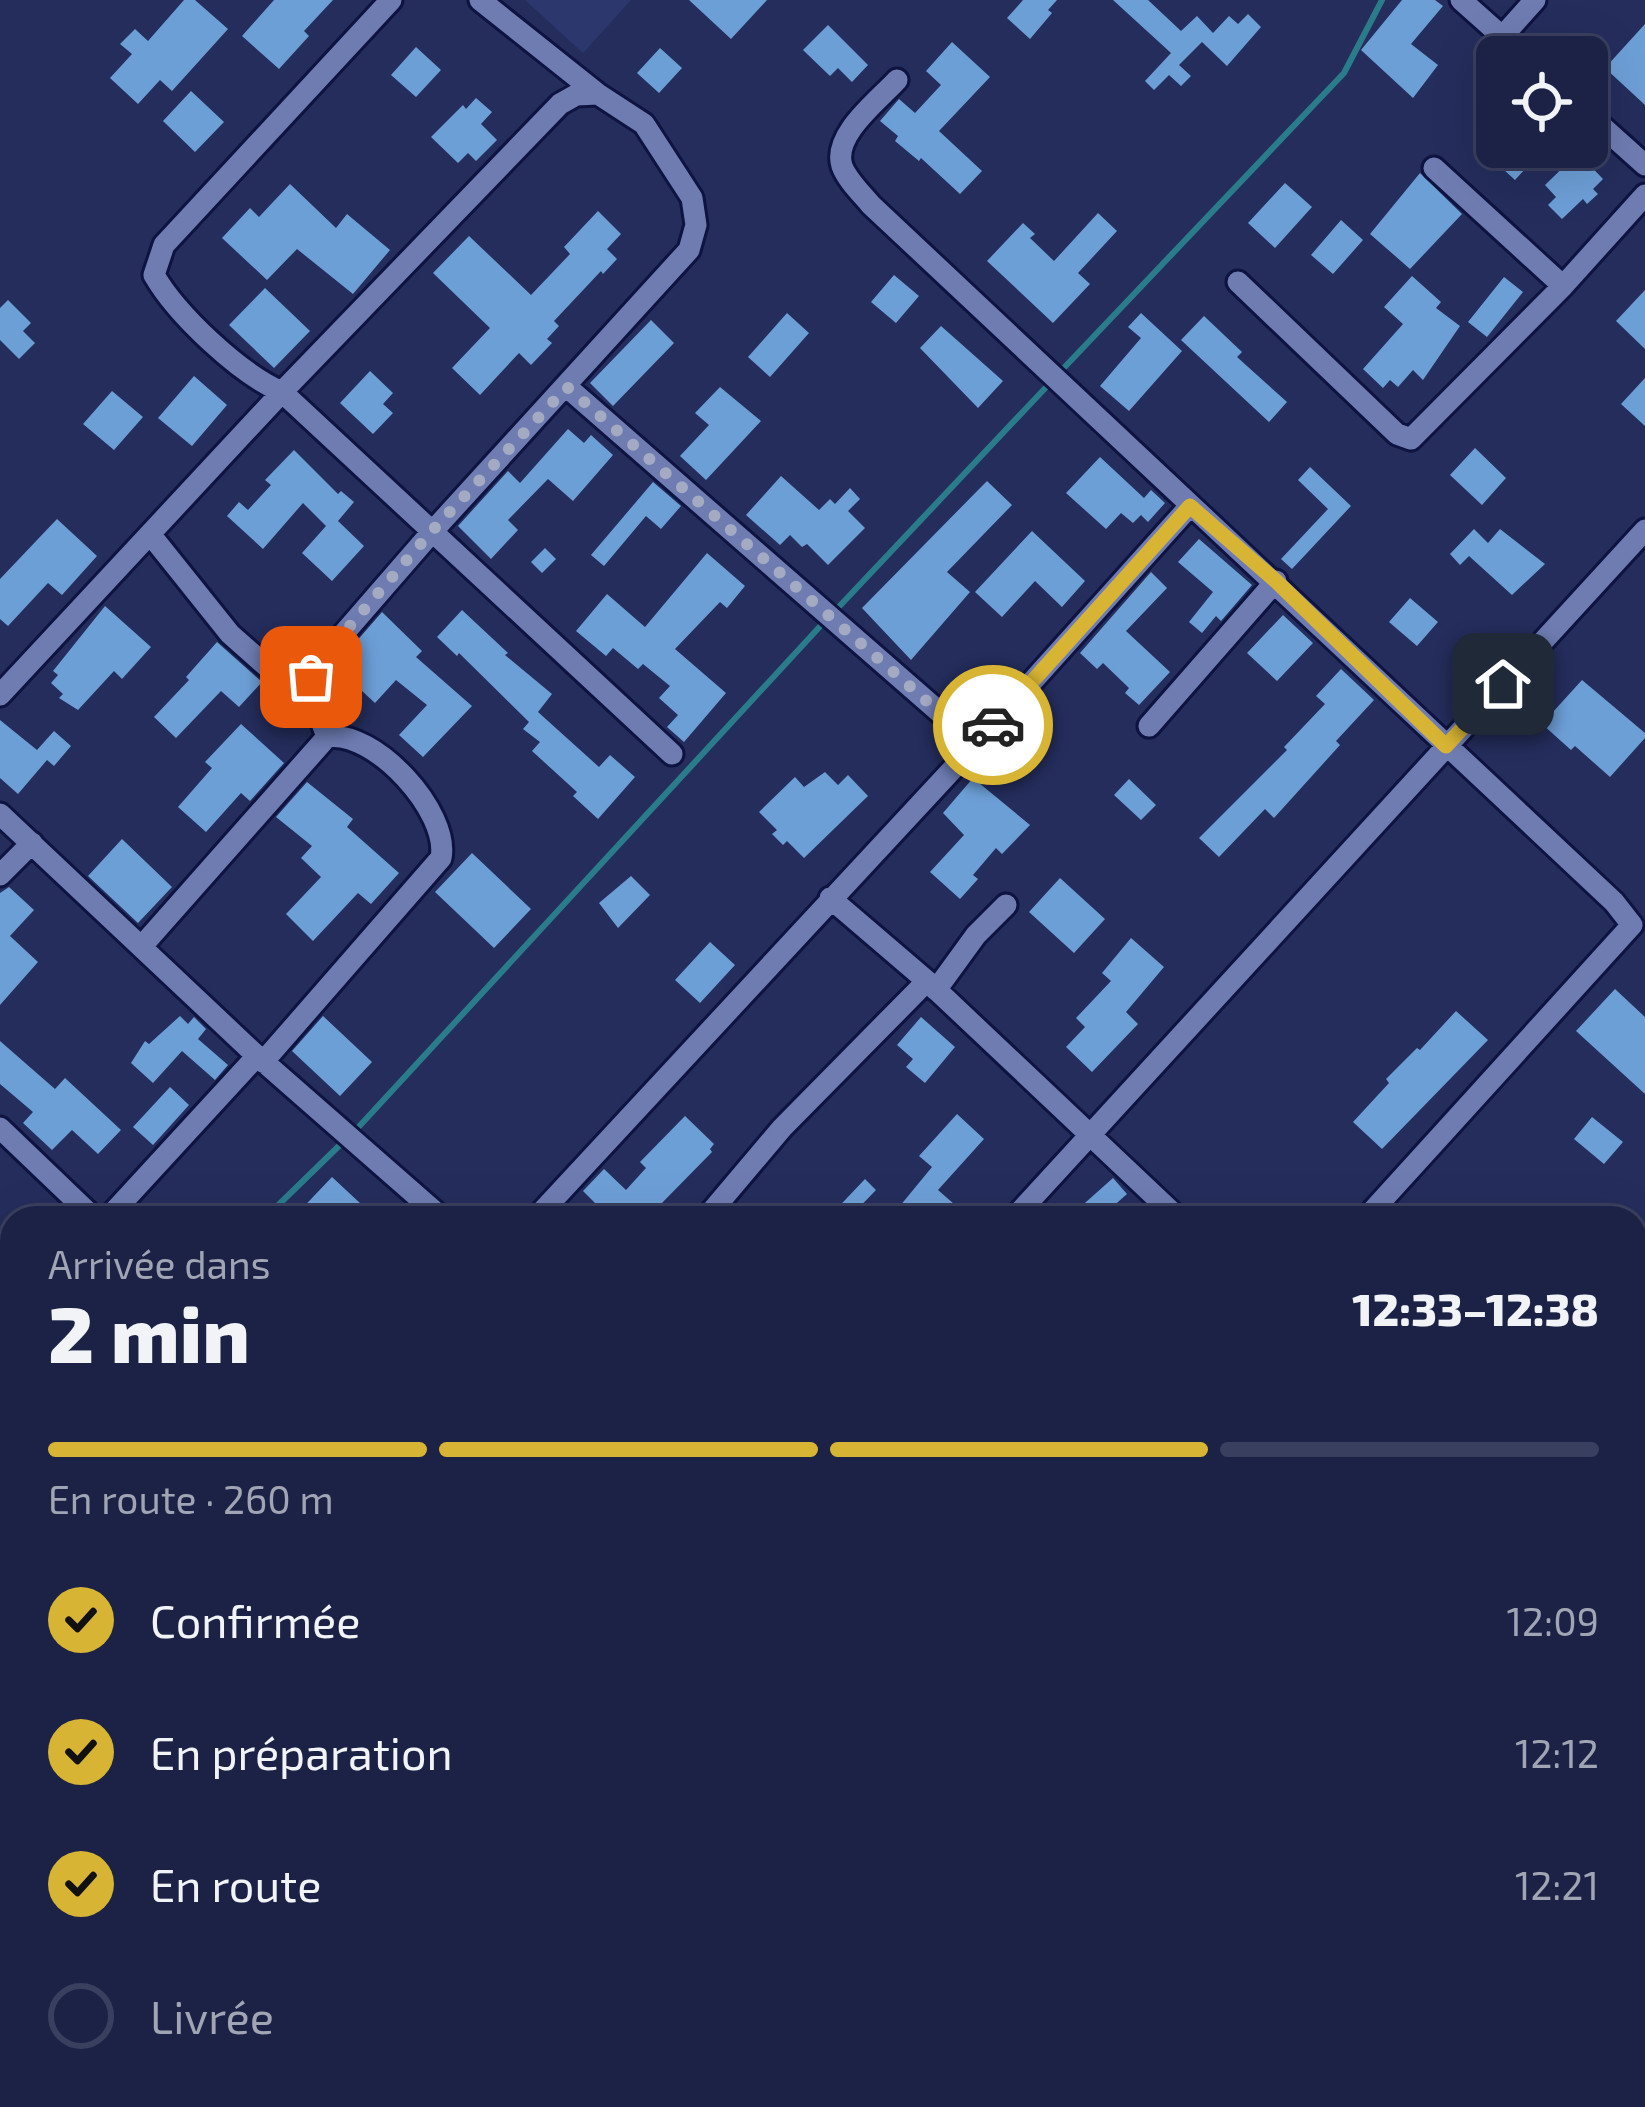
<!DOCTYPE html>
<html lang="fr">
<head>
<meta charset="utf-8">
<style>
  :root { --surface:#1b2245; --page:#242a4c; --text:#f1f3f6; --muted:#a0a4b3; --line:#393f5e; --accent:#d8b434 }
  body { margin:0; font-family:"Exo 2",sans-serif; background:var(--page); color:var(--text); height:100vh; display:flex; flex-direction:column; font-size:45px; white-space:nowrap }
  * { box-sizing:border-box; margin:0 }
  p { font-size:39px; color:var(--muted) }
  .icon { flex:none; width:66px; height:66px; fill:none; stroke:currentColor; stroke-width:2; stroke-linecap:round; stroke-linejoin:round }
  .map { position:relative; flex:1; overflow:hidden }
  .panel { position:absolute; left:0px; top:1206px; width:1647px; height:903px; display:flex; flex-direction:column; background:var(--surface); border-radius:36px 36px 0 0; box-shadow:0 12px 48px #0002,0 0 0 3px var(--line) }
  .panel>* { flex:none }
  .controls { position:absolute; left:1476px; top:36px; display:grid; gap:24px }
  .controls a { display:grid; place-items:center; width:132px; height:132px; border-radius:18px; background:var(--surface); box-shadow:0 12px 48px #0002,0 0 0 3px var(--line); font-size:60px }
  .pin { position:absolute; display:grid; place-items:center; width:102px; height:102px; color:#fff; margin:-51px; border-radius:24px; box-shadow:0 6px 18px #0006 }
  .courier { position:absolute; display:grid; place-items:center; width:120px; height:120px; margin:-60px; border:9px solid #d8b434; border-radius:50%; background:#fff; color:#222; box-shadow:0 3px 15px #0007 }
  .overview em { font-style:normal; font-weight:800 }
  .overview div { display:flex; flex-direction:column-reverse }
  .overview { display:flex; align-items:center; justify-content:space-between; height:204px; padding:0 48px }
  h1 { font-size:78px; font-weight:800; line-height:90px }
  .bar { display:grid; grid-template-columns:repeat(4,1fr); gap:18px 12px; align-content:center; height:144px; padding:0 48px }
  .bar i { height:15px; border-radius:9px; background:var(--line) }
  .bar .active { background:var(--accent) }
  .bar p { grid-column:span 4 }
  ol { padding:0 48px; list-style:none }
  li { display:flex; align-items:center; gap:36px; height:132px }
  li p { margin-inline-start:auto }
  li .icon { padding:12px; border-radius:50%; background:var(--accent); color:#111; stroke-width:4 }
  li:last-child { color:var(--muted) }
  li i { width:66px; height:66px; border:6px solid var(--line); border-radius:50% }
  .map>svg:first-child { display:block }
</style>
</head>
<body>
<div class="map">
<svg width="1645" height="2107" viewBox="0 0 1645 2107">
  <rect width="100%" height="100%" fill="#242d5c"/>
  <path fill="#2c376d" d="M 525,0 L 631,0 L 583,53 Z"/>
  <g fill="none" stroke-linecap="round" stroke-linejoin="round">
    <path stroke="#2a7c8b" stroke-width="6" d="M 1060,372 L 1344,73 L 1382,0
      M 834,612 L 1051,382
      M 354,1132 L 825,621
      M 265,1218 L 344,1141
      M 0,1492 L 12,1479"/>
  </g>
  <path fill="#6d9fd7" d="M 184,0 L 195,0 L 228,29 L 172,91 L 160,80 L 138,104 L 110,78 L 132,54 L 120,44 L 135,29 L 148,41 Z
    M 274,0 L 333,0 L 304,31 L 309,36 L 279,69 L 242,36 Z
    M 689,0 L 767,0 L 731,39 Z
    M 1023,0 L 1057,0 L 1048,10 L 1052,13 L 1030,39 L 1007,18 Z
    M 1113,0 L 1148,0 L 1181,31 L 1197,16 L 1213,33 L 1229,16 L 1238,24 L 1248,14 L 1261,27 L 1227,66 L 1202,42 L 1179,65 L 1191,76 L 1181,86 L 1169,75 L 1154,90 L 1145,81 L 1171,53 Z
    M 1402,0 L 1435,0 L 1443,6 L 1411,44 L 1438,65 L 1413,98 L 1361,50 Z
    M 1645,24 L 1645,105 L 1605,68 Z
    M 828,25 L 868,65 L 852,82 L 838,68 L 830,76 L 803,50 Z
    M 952,42 L 990,77 L 939,131 L 982,171 L 960,194 L 921,158 L 919,161 L 895,141 L 898,136 L 880,121 L 899,99 L 915,113 L 941,85 L 926,71 Z
    M 416,47 L 441,70 L 416,97 L 391,75 Z
    M 660,48 L 682,68 L 659,93 L 637,73 Z
    M 191,91 L 224,122 L 195,152 L 163,121 Z
    M 476,98 L 492,112 L 481,124 L 497,140 L 476,161 L 468,153 L 458,163 L 431,137 L 463,105 L 466,109 Z
    M 1479,147 L 1545,147 L 1515,180 Z
    M 1578,153 L 1603,179 L 1593,189 L 1598,194 L 1587,204 L 1583,199 L 1562,219 L 1548,205 L 1556,197 L 1545,185 Z
    M 1420,173 L 1462,214 L 1410,269 L 1370,234 Z
    M 1285,183 L 1312,207 L 1275,248 L 1248,223 Z
    M 290,184 L 336,228 L 347,214 L 390,250 L 353,294 L 297,249 L 267,280 L 222,238 L 250,208 L 259,217 Z
    M 598,211 L 621,234 L 607,249 L 617,259 L 603,274 L 601,271 L 554,321 L 559,326 L 547,339 L 552,343 L 531,365 L 519,353 L 480,395 L 452,368 L 490,328 L 433,273 L 469,236 L 531,295 L 570,254 L 564,247 Z
    M 1098,213 L 1117,231 L 1078,273 L 1090,284 L 1053,323 L 987,261 L 1023,223 L 1035,234 L 1030,238 L 1054,261 Z
    M 1341,220 L 1363,240 L 1333,274 L 1311,255 Z
    M 894,275 L 919,296 L 896,323 L 871,302 Z
    M 1412,276 L 1441,302 L 1436,308 L 1460,326 L 1423,380 L 1413,370 L 1398,387 L 1390,380 L 1383,388 L 1363,369 L 1403,324 L 1384,307 Z
    M 1504,277 L 1523,292 L 1487,337 L 1468,322 Z
    M 265,288 L 310,331 L 274,368 L 229,325 Z
    M 1645,290 L 1645,349 L 1616,321 Z
    M 8,300 L 31,323 L 23,331 L 35,343 L 19,359 L 0,340 L 0,308 Z
    M 787,313 L 809,333 L 770,377 L 748,357 Z
    M 1141,313 L 1182,351 L 1129,411 L 1100,386 L 1141,338 L 1128,327 Z
    M 1204,316 L 1242,352 L 1237,357 L 1287,402 L 1269,422 L 1181,340 Z
    M 651,320 L 674,343 L 613,406 L 590,383 Z
    M 941,326 L 1003,381 L 978,408 L 920,348 Z
    M 370,371 L 393,393 L 383,404 L 393,413 L 373,434 L 340,403 Z
    M 194,376 L 227,405 L 192,446 L 158,418 Z
    M 1645,378 L 1645,426 L 1621,404 Z
    M 720,387 L 761,421 L 706,480 L 680,456 L 709,425 L 695,413 Z
    M 112,391 L 143,417 L 114,450 L 83,424 Z
    M 568,429 L 584,443 L 591,435 L 613,455 L 573,501 L 548,479 L 508,520 L 518,530 L 491,559 L 458,526 L 508,471 L 520,483 Z
    M 1475,448 L 1506,478 L 1482,505 L 1450,475 Z
    M 294,450 L 338,494 L 341,491 L 354,502 L 338,521 L 364,546 L 332,581 L 302,553 L 326,526 L 303,503 L 263,549 L 227,516 L 239,502 L 248,510 L 271,485 L 265,480 Z
    M 1100,457 L 1144,498 L 1151,490 L 1165,503 L 1148,522 L 1141,515 L 1133,523 L 1121,513 L 1106,529 L 1066,493 Z
    M 1310,467 L 1351,506 L 1292,569 L 1281,559 L 1328,509 L 1298,480 Z
    M 781,476 L 819,510 L 830,499 L 835,504 L 850,488 L 860,499 L 848,511 L 865,528 L 828,565 L 807,544 L 802,547 L 790,535 L 780,545 L 746,515 Z
    M 987,481 L 1012,505 L 947,572 L 970,592 L 911,660 L 862,608 Z
    M 653,482 L 681,506 L 661,529 L 646,516 L 604,566 L 591,555 Z
    M 57,519 L 97,556 L 62,595 L 48,583 L 8,626 L 0,619 L 0,579 Z
    M 1474,529 L 1488,543 L 1500,529 L 1545,564 L 1512,595 L 1469,556 L 1460,565 L 1450,554 Z
    M 1032,531 L 1085,581 L 1062,607 L 1035,581 L 1002,617 L 975,592 Z
    M 1199,539 L 1252,585 L 1221,621 L 1216,616 L 1202,633 L 1189,622 L 1213,592 L 1178,562 Z
    M 545,548 L 556,559 L 542,573 L 531,562 Z
    M 707,553 L 745,586 L 727,608 L 720,602 L 675,649 L 726,693 L 684,742 L 667,727 L 678,715 L 659,698 L 670,686 L 643,664 L 638,669 L 613,648 L 606,656 L 576,631 L 607,594 L 645,627 Z
    M 1151,572 L 1167,588 L 1126,631 L 1170,672 L 1139,705 L 1125,693 L 1129,688 L 1103,663 L 1097,669 L 1080,653 Z
    M 1410,598 L 1438,622 L 1417,646 L 1389,622 Z
    M 105,606 L 151,647 L 122,679 L 114,671 L 78,710 L 59,698 L 63,694 L 51,683 L 58,675 L 53,671 Z
    M 462,610 L 508,653 L 505,655 L 552,694 L 538,712 L 599,767 L 610,755 L 635,777 L 598,819 L 573,796 L 577,792 L 532,751 L 540,742 L 523,729 L 529,722 L 459,653 L 457,656 L 437,637 Z
    M 382,612 L 422,651 L 416,657 L 472,706 L 423,757 L 399,735 L 427,705 L 396,680 L 375,703 L 335,666 Z
    M 1283,615 L 1313,643 L 1277,681 L 1247,653 Z
    M 217,642 L 262,682 L 239,707 L 221,691 L 176,738 L 154,717 L 189,680 L 186,677 Z
    M 1341,669 L 1374,700 L 1336,741 L 1340,745 L 1274,818 L 1265,809 L 1219,857 L 1199,838 L 1287,750 L 1284,747 L 1325,704 L 1316,696 Z
    M 1582,680 L 1645,733 L 1645,738 L 1610,777 L 1575,746 L 1571,750 L 1542,724 Z
    M 0,720 L 37,750 L 54,731 L 71,746 L 54,766 L 47,760 L 18,794 L 0,778 Z
    M 241,724 L 284,763 L 250,801 L 241,793 L 206,832 L 178,807 L 212,768 L 205,762 Z
    M 825,772 L 838,785 L 848,775 L 868,796 L 804,858 L 787,841 L 783,845 L 772,834 L 777,830 L 759,812 L 795,777 L 804,787 Z
    M 973,778 L 1030,825 L 1002,854 L 996,848 L 973,875 L 978,879 L 960,899 L 930,872 L 964,835 L 943,813 Z
    M 1129,779 L 1156,805 L 1141,820 L 1114,795 Z
    M 307,782 L 353,819 L 347,827 L 399,873 L 371,904 L 358,893 L 313,941 L 286,914 L 321,877 L 301,858 L 312,846 L 276,817 Z
    M 122,839 L 172,887 L 138,923 L 88,876 Z
    M 472,853 L 531,909 L 494,948 L 435,892 Z
    M 631,876 L 650,895 L 618,928 L 599,903 Z
    M 1060,878 L 1105,919 L 1074,953 L 1029,912 Z
    M 9,887 L 34,910 L 10,936 L 38,962 L 0,1005 L 0,893 Z
    M 1131,938 L 1164,967 L 1126,1012 L 1138,1024 L 1092,1072 L 1066,1047 L 1085,1027 L 1076,1018 L 1111,981 L 1102,973 Z
    M 710,942 L 735,965 L 700,1003 L 675,980 Z
    M 1615,989 L 1645,1017 L 1645,1094 L 1576,1031 Z
    M 1456,1011 L 1488,1040 L 1382,1149 L 1353,1122 L 1389,1083 L 1386,1079 L 1417,1048 L 1420,1050 Z
    M 180,1016 L 188,1024 L 194,1017 L 206,1029 L 198,1039 L 228,1065 L 215,1080 L 182,1051 L 153,1083 L 131,1063 L 145,1041 L 149,1044 Z
    M 323,1016 L 372,1062 L 340,1096 L 292,1051 Z
    M 921,1017 L 955,1047 L 925,1083 L 906,1067 L 913,1059 L 897,1045 Z
    M 0,1041 L 55,1089 L 65,1078 L 121,1130 L 98,1154 L 72,1130 L 52,1150 L 23,1123 L 33,1112 L 0,1084 Z
    M 170,1087 L 189,1105 L 153,1145 L 133,1127 Z
    M 957,1114 L 984,1139 L 938,1190 L 954,1204 L 942,1218 L 890,1218 L 932,1167 L 919,1156 Z
    M 685,1116 L 714,1144 L 710,1149 L 712,1152 L 658,1207 L 670,1218 L 627,1218 L 612,1204 L 604,1212 L 583,1191 L 604,1169 L 626,1190 L 646,1168 L 640,1162 Z
    M 1592,1117 L 1623,1142 L 1604,1164 L 1574,1139 Z
    M 332,1177 L 361,1204 L 348,1218 L 293,1218 Z
    M 1113,1178 L 1127,1194 L 1100,1218 L 1085,1218 L 1077,1210 Z
    M 865,1179 L 876,1190 L 849,1218 L 828,1218 Z"/>
  <g fill="none" stroke-linecap="round" stroke-linejoin="round">
    <g stroke="#0e1340" stroke-width="27">
      <path id="minor" d="M 391,0 L 164,245 L 154,275 C 177,315 240,374 282,392 L 672,754
        M 1461,0 L 1525,57
        M 1502,37 L 1535,0
        M 897,80 C 879,100 832,135 842,166 C 847,180 862,194 871,205 L 1614,902 L 1632,925 L 1366,1218
        M 1587,113 L 1645,165
        M 1434,168 L 1563,286
        M 1238,282 L 1397,434 L 1411,439 L 1563,286 L 1645,195
        M 567,387 L 976,744
        M 150,534 L 230,634 L 273,672 L 311,677
        M 0,695 L 282,392 L 560,104 L 576,95 L 598,94
        M 1149,726 L 1276,581
        M 327,737 C 318,711 306,688 319,662 L 431,533 L 689,250 L 696,225 L 692,198 L 644,124 L 598,94 L 480,0
        M 0,814 L 257,1056 L 442,1218
        M 0,875 L 32,843
        M 830,898 L 927,981 L 1178,1218
        M 142,946 L 327,737 C 374,729 450,812 441,858 L 263,1062
        M 936,990 L 976,935 L 1006,905
        M 0,1128 L 94,1218
        M 108,1218 L 257,1056
        M 536,1218 L 976,744 L 1190,506
        M 706,1218 L 782,1128 L 927,981
        M 1014,1218 L 1645,530
        M 1635,1477 L 1645,1466
        M 1635,1620 L 1645,1630
        M 0,1789 L 12,1778
        M 1635,1793 L 1645,1782
        M 0,1853 L 12,1865
        M 259,2097 L 269,2107
        M 1411,2097 L 1422,2107
        M 211,2107 L 220,2097
        M 568,2107 L 576,2097
        M 1050,2107 L 1059,2097"/>
    </g>
    <use href="#minor" stroke="#6e7cb2" stroke-width="21"/>
  </g>
  <g fill="none" stroke-linecap="round" stroke-linejoin="round">
    <path stroke="#a5aac3" stroke-width="12" stroke-dasharray="0 21.6" d="M 311,677 L 319,662 L 430,533 L 567,387 L 976,744 L 993,725"/>
    <path stroke="#d8b434" stroke-width="15" d="M 993,725 L 1190,506 L 1276,581 L 1446,746 L 1503,684"/>
  </g>
</svg>
<div class="controls">
<a><svg class="icon" aria-label="locate" viewBox="0 0 24 24"><circle cx="12" cy="12" r="6"/><path d="M12 2v4M12 18v4M2 12h4M18 12h4"/></svg></a>
</div>
<div class="pin" style="left:311px;top:677px;background:#ea580c"><svg class="icon" aria-label="bag" viewBox="0 0 24 24"><path d="M5 8h14l-1 12H6zM9 8a3 3 0 0 1 6 0"/></svg></div>
<div class="pin" style="left:1503px;top:684px;background:#1f2937"><svg class="icon" aria-label="home" viewBox="0 0 24 24"><path d="M3 11l9-7 9 7M6 9v11h12V9"/></svg></div>
<div class="courier" style="left:993px;top:725px"><svg class="icon" aria-label="car" viewBox="0 0 24 24"><path d="M5 17H2v-5l4-1 3-4h7l3 4 3 1v5h-3M9 17h6M6 11h13"/><circle cx="7" cy="17" r="2"/><circle cx="17" cy="17" r="2"/></svg></div>
<section class="panel">
<div class="overview"><div><h1>2 min</h1><p>Arrivée dans</p></div><em>12:33–12:38</em></div>
<div class="bar"><i class="active"></i><i class="active"></i><i class="active"></i><i></i><p>En route · 260 m</p></div>
<ol>
<li><svg class="icon" aria-label="check" viewBox="0 0 24 24"><path d="M5 12l5 5 9-10"/></svg>Confirmée<p>12:09</p></li>
<li><svg class="icon" aria-label="check" viewBox="0 0 24 24"><path d="M5 12l5 5 9-10"/></svg>En préparation<p>12:12</p></li>
<li><svg class="icon" aria-label="check" viewBox="0 0 24 24"><path d="M5 12l5 5 9-10"/></svg>En route<p>12:21</p></li>
<li><i></i>Livrée</li>
</ol>
</section>
</div>
</body>
</html>
